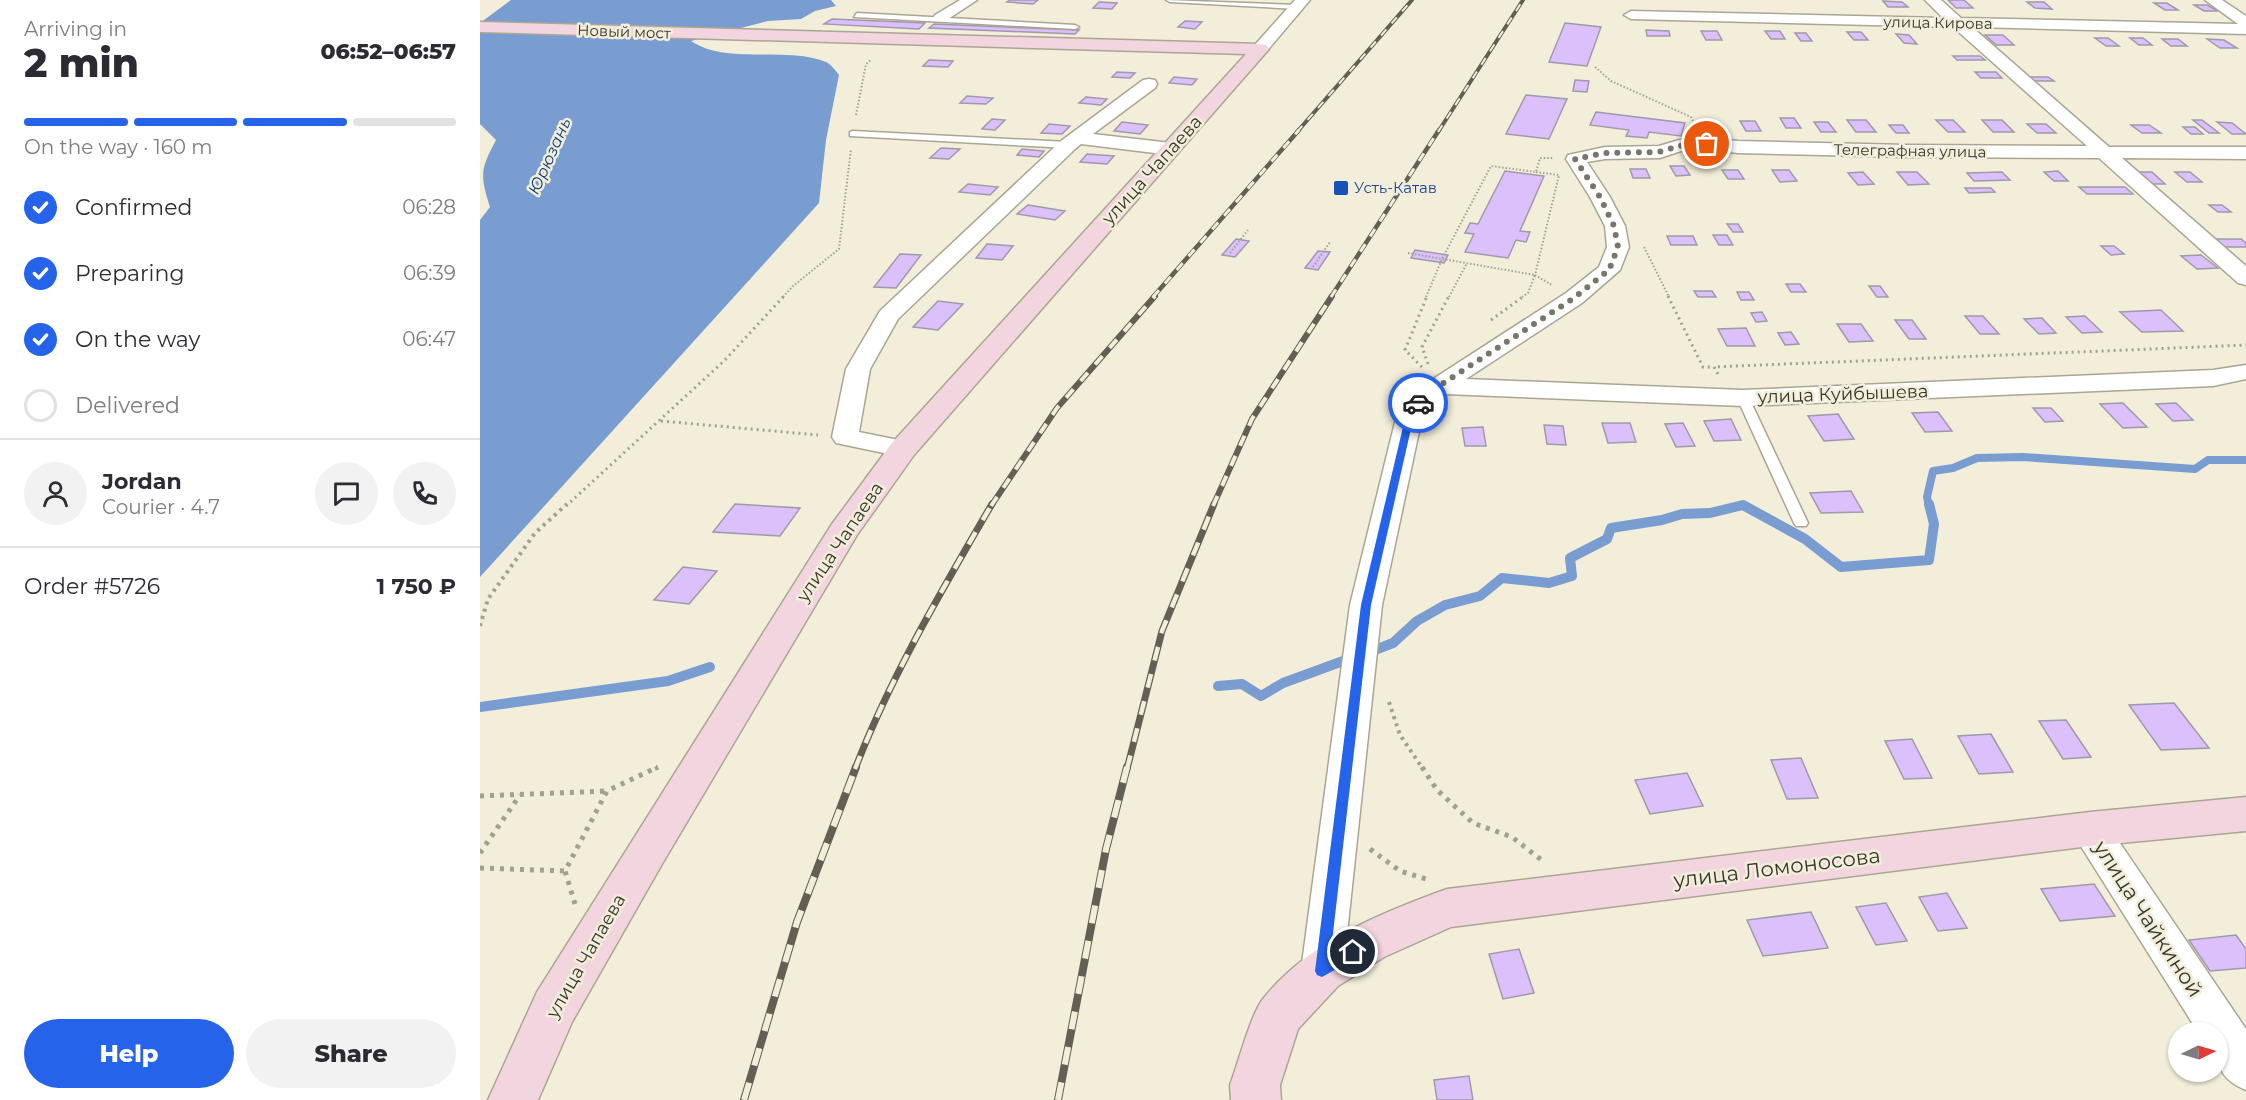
<!DOCTYPE html>
<html lang="en">
<head>
<meta charset="utf-8">
<style>
  :root { --surface:#fff; --page:#f2f2f3; --text:#2b2b33; --muted:#7c7c81; --line:#e1e1e2; --accent:#2563eb }
  body { margin:0; font-family:Montserrat,sans-serif; background:var(--page); color:var(--text); height:100vh; display:flex; flex-direction:column; font-size:22px; white-space:nowrap }
  * { box-sizing:border-box; margin:0 }
  p { font-size:20px; color:var(--muted) }
  .icon { flex:none; width:33px; height:33px; fill:none; stroke:currentColor; stroke-width:2; stroke-linecap:round; stroke-linejoin:round }
  .map { position:relative; flex:1; overflow:hidden }
  .side { display:flex; flex-direction:column; background:var(--surface); width:480px }
  .side>* { flex:none }
  .needle { width:39px; rotate:85deg }
  .controls { position:absolute; left:1688px; top:1022px; display:grid; gap:12px }
  .controls a { display:grid; place-items:center; width:60px; height:60px; border-radius:50%; background:var(--surface); box-shadow:0 2px 4px #0004; font-size:30px }
  .pin { position:absolute; display:grid; place-items:center; width:51px; height:51px; color:#fff; margin:-26px; border:3px solid #fff; border-radius:50%; box-shadow:0 2px 6px #0007 }
  .courier { position:absolute; display:grid; place-items:center; width:60px; height:60px; margin:-30px; border:4px solid #2563eb; border-radius:50%; background:#fff; color:#222; box-shadow:0 2px 8px #0007 }
  .headline em { font-style:normal; font-weight:800 }
  .headline div { display:flex; flex-direction:column-reverse }
  .headline { display:flex; align-items:center; justify-content:space-between; height:102px; padding:0 24px }
  h1 { font-size:39px; font-weight:800; line-height:45px }
  .bar { display:grid; grid-template-columns:repeat(4,1fr); gap:9px 6px; align-content:center; height:72px; padding:0 24px }
  .bar i { height:8px; border-radius:4px; background:var(--line) }
  .bar .current { background:var(--accent) }
  .bar p { grid-column:span 4 }
  .line { display:flex; align-items:center; gap:15px; padding:0 24px; border-top:2px solid var(--line) }
  .line div { flex:1 }
  .round { display:grid; place-items:center; flex:none; width:63px; height:63px; border-radius:32px; background:var(--page) }
  ol { padding:0 24px; list-style:none }
  li { display:flex; align-items:center; gap:18px; height:66px }
  li p { margin-inline-start:auto }
  li .icon { padding:6px; border-radius:50%; background:var(--accent); color:#fff; stroke-width:4 }
  li:last-child { color:var(--muted) }
  li i { width:33px; height:33px; border:3px solid var(--line); border-radius:50% }
  .cta { display:flex; gap:12px; margin-top:auto; padding:12px 24px }
  .cta a { flex:1; height:69px; border-radius:36px; background:var(--accent); color:#fff; font-size:24px; font-weight:800; line-height:69px; text-align:center }
  .cta a+a { background:var(--page); color:var(--text) }
  main { display:flex; flex:1; min-height:0 }
  .map>svg:first-child { display:block }
</style>
</head>
<body>
<main>
<section class="side">
<div class="headline"><div><h1>2 min</h1><p>Arriving in</p></div><em>06:52–06:57</em></div>
<div class="bar"><i class="current"></i><i class="current"></i><i class="current"></i><i></i><p>On the way · 160 m</p></div>
<ol>
<li><svg class="icon" aria-label="check" viewBox="0 0 24 24"><path d="M5 12l5 5 9-10"/></svg>Confirmed<p>06:28</p></li>
<li><svg class="icon" aria-label="check" viewBox="0 0 24 24"><path d="M5 12l5 5 9-10"/></svg>Preparing<p>06:39</p></li>
<li><svg class="icon" aria-label="check" viewBox="0 0 24 24"><path d="M5 12l5 5 9-10"/></svg>On the way<p>06:47</p></li>
<li><i></i>Delivered</li>
</ol>
<div class="line" style="height:108px"><a class="round"><svg class="icon" aria-label="person" viewBox="0 0 24 24"><circle cx="12" cy="8" r="4"/><path d="M4 21q1-7 8-7t8 7"/></svg></a><div><b>Jordan</b><p>Courier · 4.7</p></div><a class="round"><svg class="icon" aria-label="chat" viewBox="0 0 24 24"><path d="M4 5h16v11H9l-5 4z"/></svg></a><a class="round"><svg class="icon" aria-label="phone" viewBox="0 0 24 24"><path d="M5 4h4l2 5-3 2q2 4 5 5l2-3 5 2v4C11 20 4 13 5 4z"/></svg></a></div>
<div class="line" style="height:78px"><div>Order #5726</div><b>1 750 ₽</b></div>
<div class="cta"><a>Help</a><a>Share</a></div>
</section>
<div class="map">
<svg width="1766" height="1100" viewBox="0 0 1766 1100">
  <rect width="100%" height="100%" fill="#f2eeda"/>
  <path fill="#799dd0" d="M 31,0 L 351,0 L 356,6 L 335,11 L 321,19 L 288,21 L 211,41 C 246,65 307,46 346,62 C 351,64 355,70 359,75 L 346,140 L 339,203 L 0,577 L 0,220 L 10,207 C 0,175 0,170 16,140 L 0,124 L 0,23 Z"/>
  <g fill="none" stroke-linecap="round" stroke-linejoin="round">
    <path stroke="#799dd0" stroke-width="8" d="M 1260,506 L 1264,506
      M 1449,506 L 1447,497 L 1453,471 L 1473,468 L 1497,458 L 1543,457 L 1715,469 L 1728,460 L 1766,460"/>
    <path stroke="#799dd0" stroke-width="10" d="M 887,653 L 913,643 L 937,621 L 965,605 L 1000,596 L 1022,578 L 1069,583 L 1092,576 L 1090,558 L 1127,539 L 1131,528 L 1182,520 L 1202,514 L 1230,513 L 1263,505 L 1325,539 L 1361,567 L 1449,560 L 1454,524 L 1449,504
      M 738,686 L 762,684 L 781,696 L 803,683 L 874,657
      M 0,707 L 188,681 L 230,667"/>
  </g>
  <path fill="#dbc0fb" stroke="#a099ab" stroke-width="1.5" d="M 530,0 L 558,0 L 553,4 L 527,2 Z
    M 1468,0 L 1484,0 L 1493,8 L 1476,8 Z
    M 1403,1 L 1422,2 L 1428,7 L 1408,7 Z
    M 619,2 L 637,3 L 632,9 L 613,8 Z
    M 1547,2 L 1564,2 L 1572,9 L 1555,8 Z
    M 1674,3 L 1687,3 L 1698,10 L 1685,10 Z
    M 1714,5 L 1727,5 L 1738,11 L 1724,11 Z
    M 352,19 L 445,23 L 439,29 L 344,24 Z
    M 705,21 L 722,22 L 715,29 L 698,27 Z
    M 1085,23 L 1121,27 L 1107,66 L 1069,62 Z
    M 454,24 L 599,30 L 595,34 L 449,28 Z
    M 1166,30 L 1189,31 L 1190,36 L 1167,36 Z
    M 1221,31 L 1237,31 L 1242,40 L 1226,40 Z
    M 1285,31 L 1300,31 L 1305,39 L 1291,39 Z
    M 1367,32 L 1381,32 L 1388,40 L 1374,40 Z
    M 1315,33 L 1326,33 L 1332,41 L 1321,41 Z
    M 1416,34 L 1429,35 L 1437,44 L 1424,43 Z
    M 1505,35 L 1523,35 L 1534,45 L 1516,45 Z
    M 1615,38 L 1628,38 L 1639,46 L 1626,46 Z
    M 1650,38 L 1663,38 L 1672,45 L 1659,45 Z
    M 1682,39 L 1698,39 L 1707,46 L 1691,46 Z
    M 1727,39 L 1744,40 L 1757,48 L 1740,48 Z
    M 1473,56 L 1500,56 L 1505,60 L 1477,60 Z
    M 449,60 L 473,61 L 468,67 L 443,66 Z
    M 637,72 L 655,73 L 650,78 L 632,77 Z
    M 1495,72 L 1516,72 L 1522,78 L 1501,78 Z
    M 694,77 L 717,79 L 712,85 L 689,83 Z
    M 1548,77 L 1568,77 L 1574,81 L 1554,81 Z
    M 1095,80 L 1109,81 L 1107,92 L 1093,91 Z
    M 1046,95 L 1087,99 L 1069,139 L 1026,134 Z
    M 487,96 L 513,98 L 506,104 L 480,103 Z
    M 606,97 L 627,99 L 621,105 L 599,103 Z
    M 1116,112 L 1205,123 L 1201,136 L 1169,132 L 1167,138 L 1146,136 L 1149,130 L 1110,125 Z
    M 1300,118 L 1314,118 L 1321,128 L 1306,128 Z
    M 512,119 L 525,120 L 515,130 L 502,129 Z
    M 1367,120 L 1386,120 L 1396,132 L 1376,132 Z
    M 1456,120 L 1473,120 L 1485,132 L 1468,132 Z
    M 1502,120 L 1522,120 L 1534,132 L 1513,132 Z
    M 1713,120 L 1722,120 L 1739,133 L 1729,133 Z
    M 1260,121 L 1275,121 L 1281,131 L 1266,131 Z
    M 642,122 L 668,125 L 660,134 L 634,131 Z
    M 1334,122 L 1348,122 L 1356,132 L 1341,132 Z
    M 1737,122 L 1752,123 L 1766,134 L 1752,134 Z
    M 569,124 L 590,126 L 582,134 L 561,133 Z
    M 1547,124 L 1566,124 L 1576,133 L 1557,133 Z
    M 1409,125 L 1423,125 L 1429,133 L 1416,133 Z
    M 1651,125 L 1669,125 L 1681,133 L 1662,133 Z
    M 1703,127 L 1715,127 L 1723,134 L 1711,134 Z
    M 461,148 L 480,149 L 469,159 L 450,158 Z
    M 542,149 L 564,151 L 559,157 L 537,155 Z
    M 607,154 L 634,156 L 627,164 L 600,162 Z
    M 1190,166 L 1204,166 L 1210,175 L 1196,176 Z
    M 1150,169 L 1166,169 L 1170,178 L 1153,178 Z
    M 1242,170 L 1258,170 L 1264,179 L 1248,179 Z
    M 1292,170 L 1309,170 L 1317,181 L 1300,182 Z
    M 1025,171 L 1064,176 L 1040,231 L 1050,232 L 1046,242 L 1036,240 L 1028,258 L 985,252 L 994,234 L 985,233 L 990,223 L 998,224 Z
    M 1578,171 L 1588,181 L 1574,181 L 1564,172 Z
    M 1383,172 L 1394,184 L 1378,185 L 1368,173 Z
    M 1417,172 L 1437,172 L 1449,184 L 1428,185 Z
    M 1522,172 L 1530,180 L 1494,181 L 1487,173 Z
    M 1655,172 L 1672,172 L 1685,184 L 1669,184 Z
    M 1695,172 L 1710,172 L 1722,182 L 1707,182 Z
    M 488,184 L 518,187 L 510,195 L 479,192 Z
    M 1599,187 L 1645,187 L 1653,194 L 1607,194 Z
    M 1485,188 L 1511,188 L 1515,192 L 1489,193 Z
    M 548,205 L 585,211 L 575,220 L 537,214 Z
    M 1729,205 L 1742,205 L 1751,212 L 1738,212 Z
    M 1247,224 L 1258,224 L 1263,232 L 1253,232 Z
    M 1233,235 L 1247,235 L 1253,245 L 1239,245 Z
    M 1187,236 L 1213,236 L 1217,245 L 1191,245 Z
    M 756,239 L 769,241 L 755,257 L 742,255 Z
    M 1735,239 L 1761,239 L 1766,243 L 1766,247 L 1744,247 Z
    M 507,244 L 533,246 L 522,260 L 496,258 Z
    M 1621,246 L 1634,246 L 1644,254 L 1631,255 Z
    M 935,250 L 968,255 L 964,263 L 931,258 Z
    M 838,251 L 850,252 L 838,270 L 825,268 Z
    M 420,254 L 441,255 L 416,288 L 394,287 Z
    M 1721,255 L 1738,268 L 1717,269 L 1701,256 Z
    M 1306,284 L 1320,284 L 1326,292 L 1311,292 Z
    M 1389,286 L 1400,286 L 1408,297 L 1397,297 Z
    M 1214,291 L 1232,291 L 1236,297 L 1218,297 Z
    M 1257,292 L 1269,292 L 1274,300 L 1261,300 Z
    M 458,301 L 483,304 L 458,330 L 433,327 Z
    M 1681,310 L 1703,331 L 1662,332 L 1640,312 Z
    M 1282,312 L 1287,321 L 1276,322 L 1271,313 Z
    M 1485,316 L 1503,316 L 1519,334 L 1500,334 Z
    M 1605,316 L 1622,332 L 1602,333 L 1586,317 Z
    M 1562,318 L 1576,333 L 1559,334 L 1544,319 Z
    M 1415,320 L 1432,320 L 1446,339 L 1429,339 Z
    M 1357,324 L 1381,324 L 1393,341 L 1369,342 Z
    M 1266,328 L 1275,346 L 1247,346 L 1238,329 Z
    M 1311,332 L 1319,344 L 1305,345 L 1298,333 Z
    M 1643,403 L 1667,427 L 1643,428 L 1620,404 Z
    M 1696,403 L 1713,420 L 1693,421 L 1676,404 Z
    M 1553,408 L 1571,408 L 1583,421 L 1565,422 Z
    M 1458,412 L 1472,431 L 1445,432 L 1432,413 Z
    M 1358,414 L 1374,439 L 1344,441 L 1328,416 Z
    M 1251,419 L 1261,440 L 1234,441 L 1224,421 Z
    M 1122,423 L 1150,423 L 1156,442 L 1128,443 Z
    M 1203,423 L 1215,446 L 1196,447 L 1185,424 Z
    M 1064,425 L 1083,426 L 1086,445 L 1067,444 Z
    M 1003,427 L 1006,446 L 985,446 L 982,428 Z
    M 1371,491 L 1383,512 L 1341,513 L 1330,493 Z
    M 255,504 L 320,508 L 300,536 L 233,532 Z
    M 203,567 L 237,571 L 209,604 L 174,600 Z
    M 1694,703 L 1729,748 L 1681,750 L 1649,705 Z
    M 1586,720 L 1611,757 L 1583,759 L 1559,721 Z
    M 1511,734 L 1533,772 L 1499,774 L 1478,736 Z
    M 1432,739 L 1452,778 L 1424,779 L 1405,741 Z
    M 1321,758 L 1338,798 L 1307,799 L 1291,760 Z
    M 1207,773 L 1223,806 L 1170,814 L 1155,780 Z
    M 1614,884 L 1635,916 L 1580,921 L 1561,889 Z
    M 1467,893 L 1487,928 L 1458,931 L 1439,897 Z
    M 1406,903 L 1427,941 L 1396,945 L 1376,907 Z
    M 1331,912 L 1348,948 L 1283,956 L 1267,920 Z
    M 1756,935 L 1766,949 L 1766,968 L 1730,971 L 1709,940 Z
    M 1039,949 L 1054,993 L 1023,999 L 1009,954 Z
    M 989,1076 L 993,1100 L 957,1100 L 954,1080 Z"/>
  <g fill="none" stroke-linecap="round" stroke-linejoin="round">
    <g stroke="#aaa693" stroke-width="3">
      <path id="service" d="M 686,0 L 817,5 L 821,7 L 817,9 L 690,2 Z
        M 377,13 L 595,25 L 599,27 L 595,29 L 374,17 Z
        M 373,131 L 588,142 L 593,145 L 588,148 L 370,136 L 370,132 Z
        M 1263,394 L 1269,398 L 1328,523 L 1326,526 L 1316,526 L 1314,523 L 1257,398 Z"/>
    </g>
    <g stroke="#aaa693" stroke-width="3">
      <path id="minor" d="M 480,0 L 497,0 L 465,21 L 455,21 L 453,18 L 455,15 Z
        M 815,0 L 830,0 L 786,52 L 774,52 L 772,49 L 774,46 Z
        M 1445,0 L 1461,0 L 1481,18 L 1758,24 L 1725,0 L 1742,0 L 1766,16 L 1766,34 L 1492,27 L 1629,147 L 1766,147 L 1766,159 L 1642,158 L 1766,266 L 1766,285 L 1758,283 L 1619,158 L 1427,157 L 1258,153 L 1227,150 L 1201,151 L 1180,158 L 1125,159 L 1107,162 L 1130,197 L 1145,226 L 1149,247 L 1140,270 L 1102,303 L 986,379 L 1263,390 L 1733,370 L 1766,365 L 1766,379 L 1733,386 L 1263,406 L 965,394 L 943,413 L 902,605 L 863,971 L 857,985 L 842,990 L 827,985 L 821,971 L 870,605 L 918,410 L 950,381 L 1086,293 L 1119,267 L 1127,247 L 1125,226 L 1110,197 L 1086,159 L 1088,155 L 1125,147 L 1179,146 L 1199,140 L 1227,138 L 1258,141 L 1427,145 L 1607,146 L 1473,27 L 1151,19 L 1144,15 L 1151,11 L 1463,18 Z
        M 669,79 L 675,80 L 677,84 L 675,88 L 613,134 L 691,143 L 698,145 L 700,149 L 698,153 L 691,155 L 601,144 L 595,149 L 418,319 L 390,369 L 379,432 L 433,443 L 437,449 L 433,455 L 423,457 L 356,443 L 352,437 L 366,369 L 400,311 L 581,141 L 663,80 Z
        M 1610,813 L 1623,818 L 1766,1029 L 1766,1090 C 1736,1078 1737,1061 1737,1032 L 1718,1032 L 1597,840 L 1591,829 L 1597,818 Z"/>
    </g>
    <g stroke="#aaa693" stroke-width="3">
      <path id="secondary" d="M 0,22 L 780,44 L 786,45 L 789,49 L 434,455 L 377,535 L 182,864 L 92,1022 L 58,1100 L 8,1100 L 57,992 L 352,524 L 412,443 L 766,54 L 0,32 Z
        M 1766,797 L 1766,831 L 1610,846 L 971,927 L 904,957 L 858,986 L 818,1029 L 800,1085 L 801,1100 L 751,1100 L 750,1085 C 758,1064 771,1014 783,999 C 828,942 901,913 967,889 L 1610,812 Z"/>
    </g>
    <path stroke="#a3a091" stroke-width="2" stroke-dasharray="1.5 2" stroke-linecap="butt" d="M 1115,67 L 1131,81 L 1211,117 L 1214,123
      M 376,115 L 386,64 L 391,60
      M 1056,172 L 1079,175 L 1055,275 L 1072,285
      M 1164,247 L 1189,297
      M 750,253 L 768,230
      M 928,253 L 1055,275 L 1048,293 L 1042,297
      M 833,267 L 850,242
      M 303,297 L 313,286 L 359,249 L 371,149
      M 946,297 L 962,259 L 1011,166 L 1056,172 L 1060,158 L 1074,158
      M 969,297 L 987,263"/>
    <path stroke="#a3a091" stroke-width="3" stroke-dasharray="2 4" stroke-linecap="butt" d="M 1188,296 L 1223,367 L 1234,367
      M 1011,320 L 1044,296
      M 948,364 L 942,347 L 969,296
      M 942,367 L 925,350 L 947,296
      M 1238,374 L 1234,367 L 1766,345
      M 181,421 L 338,435
      M 86,506 L 244,361 L 304,296"/>
    <path stroke="#a3a091" stroke-width="4" stroke-dasharray="3 4.5" stroke-linecap="butt" d="M 0,626 L 8,599 L 55,533 L 87,504
      M 909,702 L 920,735 L 943,769
      M 175,769 L 179,767"/>
    <path stroke="#a3a091" stroke-width="5" stroke-dasharray="4 6" stroke-linecap="butt" d="M 942,767 L 957,790 L 993,823 L 1032,837 L 1064,862
      M 0,796 L 127,791
      M 890,849 L 920,871 L 946,879
      M 0,853 L 40,795
      M 0,868 L 85,871
      M 95,904 L 85,871 L 127,791 L 178,767"/>
    <use href="#service" fill="#fff" fill-rule="evenodd"/>
    <use href="#minor" fill="#fff" fill-rule="evenodd"/>
    <use href="#secondary" fill="#f3d5df" fill-rule="evenodd"/>
    <g stroke="#626055" stroke-width="4">
      <path id="rail-far4" d="M 817,132 L 932,0
        M 958,132 L 1043,0"/>
    </g>
    <g stroke="#626055" stroke-width="4.5">
      <path id="rail-far3" d="M 673,297 L 819,130
        M 851,297 L 959,130"/>
    </g>
    <g stroke="#626055" stroke-width="6">
      <path id="rail-far2" d="M 511,506 L 577,408 L 675,296
        M 733,506 L 772,419 L 852,296"/>
    </g>
    <g stroke="#626055" stroke-width="7">
      <path id="rail-far1" d="M 375,769 C 411,676 462,590 512,504
        M 647,769 L 682,631 L 734,504"/>
    </g>
    <g stroke="#626055" stroke-width="8">
      <path id="rail" d="M 264,1100 L 317,922 L 376,767
        M 578,1100 L 626,849 L 647,767"/>
    </g>
    <use href="#rail-far4" stroke="#f2eeda" stroke-width="2" stroke-dasharray="8" stroke-linecap="butt"/>
    <use href="#rail-far3" stroke="#f2eeda" stroke-width="3" stroke-dasharray="9" stroke-linecap="butt"/>
    <use href="#rail-far2" stroke="#f2eeda" stroke-width="4" stroke-dasharray="11" stroke-linecap="butt"/>
    <use href="#rail-far1" stroke="#f2eeda" stroke-width="4.5" stroke-dasharray="14" stroke-linecap="butt"/>
    <use href="#rail" stroke="#f2eeda" stroke-width="6" stroke-dasharray="18" stroke-linecap="butt"/>
  </g>
  <path fill="#2563eb" d="M 935,401 L 943,403 L 935,411 L 891,605 L 850,959 L 873,946 L 878,948 L 880,952 L 878,957 L 842,977 L 837,975 L 835,971 L 881,605 L 927,410 Z"/>
  <g fill="none" stroke-linecap="round" stroke-linejoin="round">
    <path stroke="#78766a" stroke-width="6" stroke-dasharray="0 10.8" d="M 938,403 L 959,386 L 1094,298 L 1129,270 L 1138,247 L 1134,226 L 1120,197 L 1095,159 L 1125,153 L 1179,152 L 1199,146 L 1227,144"/>
  </g>
  <rect fill="#1a4fb4" stroke="#f2eeda" stroke-width="2" x="853" y="180" width="16" height="16" rx="3"/>
  <g text-anchor="middle" stroke-width="5" stroke-linejoin="round" paint-order="stroke">
    <g font-size="15" fill="#37352d" stroke="#f2eeda">
      <text transform="translate(1458 23) rotate(1)" y="5">улица Кирова</text>
      <text transform="translate(144 32) rotate(2)" y="5">Новый мост</text>
      <text transform="translate(1430 151) rotate(1)" y="5">Телеграфная улица</text>
    </g>
    <g font-size="15" fill="#164399" stroke="#f2eeda" text-anchor="start">
      <text x="874" y="193">Усть-Катав</text>
    </g>
    <g font-size="16" font-style="italic" fill="#0c3a77" stroke="#f2eeda">
      <text transform="translate(69 156) rotate(-66)" y="6">Юрюзань</text>
    </g>
    <g font-size="18" fill="#37352d" stroke="#f2eeda">
      <text transform="translate(672 170) rotate(-48)" y="6">улица Чапаева</text>
      <text transform="translate(1363 394) rotate(-2)" y="6">улица Куйбышева</text>
      <text transform="translate(360 542) rotate(-56)" y="6">улица Чапаева</text>
      <text transform="translate(106 956) rotate(-60)" y="6">улица Чапаева</text>
    </g>
    <g font-size="21" fill="#37352d" stroke="#f2eeda">
      <text transform="translate(1297 868) rotate(-7)" y="7">улица Ломоносова</text>
      <text transform="translate(1668 919) rotate(57)" y="7">улица Чайкиной</text>
    </g>
  </g>
</svg>
<div class="controls">
<a><svg class="needle" viewBox="-14 -14 28 28"><path d="M0-13l5 13h-10z" fill="#e53935"/><path d="M0 13l5-13h-10z" fill="#7c7c81"/></svg></a>
</div>
<div class="pin" style="left:1227px;top:144px;background:#ea580c"><svg class="icon" aria-label="bag" viewBox="0 0 24 24"><path d="M5 8h14l-1 12H6zM9 8a3 3 0 0 1 6 0"/></svg></div>
<div class="pin" style="left:873px;top:952px;background:#1f2937"><svg class="icon" aria-label="home" viewBox="0 0 24 24"><path d="M3 11l9-7 9 7M6 9v11h12V9"/></svg></div>
<div class="courier" style="left:938px;top:403px"><svg class="icon" aria-label="car" viewBox="0 0 24 24"><path d="M5 17H2v-5l4-1 3-4h7l3 4 3 1v5h-3M9 17h6M6 11h13"/><circle cx="7" cy="17" r="2"/><circle cx="17" cy="17" r="2"/></svg></div>
</div>
</main>
</body>
</html>
